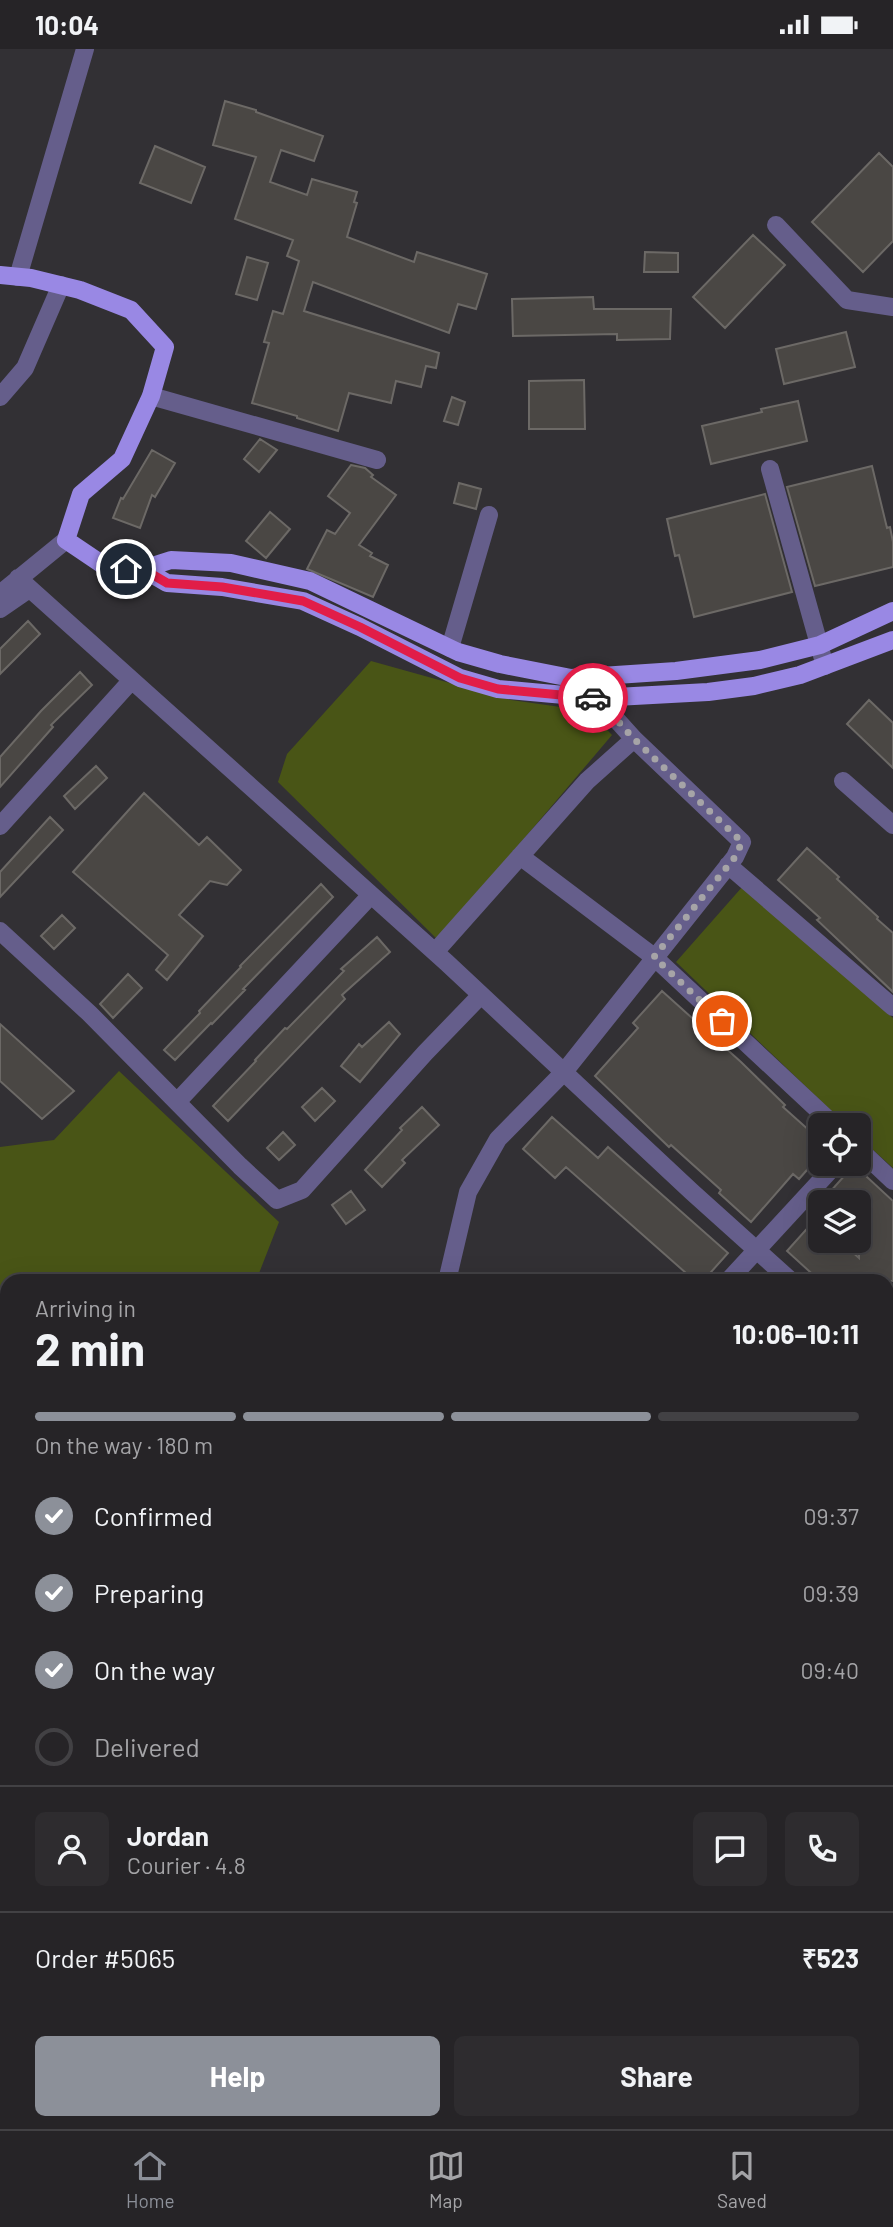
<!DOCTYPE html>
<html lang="en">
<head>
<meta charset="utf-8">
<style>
  :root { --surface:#262427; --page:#2e2c2f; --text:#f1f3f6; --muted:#a4a4a7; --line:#424144; --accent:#8c9099 }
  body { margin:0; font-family:Barlow,sans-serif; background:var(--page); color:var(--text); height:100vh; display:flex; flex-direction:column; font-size:26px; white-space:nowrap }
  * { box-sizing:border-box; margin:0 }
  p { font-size:23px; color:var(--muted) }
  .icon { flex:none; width:38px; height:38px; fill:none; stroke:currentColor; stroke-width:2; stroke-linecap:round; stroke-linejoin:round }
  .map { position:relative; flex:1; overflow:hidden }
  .side { position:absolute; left:0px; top:1225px; width:894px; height:856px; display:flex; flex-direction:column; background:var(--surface); border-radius:21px 21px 0 0; box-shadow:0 7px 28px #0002,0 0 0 2px var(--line) }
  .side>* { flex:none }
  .tools { position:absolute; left:808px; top:1064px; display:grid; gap:14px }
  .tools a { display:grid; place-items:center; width:63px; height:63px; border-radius:10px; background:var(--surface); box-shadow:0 7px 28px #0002,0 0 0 2px var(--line); font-size:35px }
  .pin { position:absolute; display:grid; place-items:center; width:60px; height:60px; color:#fff; margin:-30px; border:4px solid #fff; border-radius:50%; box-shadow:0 2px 7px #0007 }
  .courier { position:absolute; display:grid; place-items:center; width:70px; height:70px; margin:-35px; border:5px solid #e11d48; border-radius:50%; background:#fff; color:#222; box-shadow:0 2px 9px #0007 }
  .overview em { font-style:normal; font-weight:700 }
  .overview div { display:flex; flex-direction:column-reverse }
  .overview { display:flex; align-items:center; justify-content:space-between; height:119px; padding:0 35px }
  h1 { font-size:46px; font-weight:700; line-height:52px }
  .bar { display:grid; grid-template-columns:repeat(4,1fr); gap:10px 7px; align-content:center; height:84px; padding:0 35px }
  .bar i { height:9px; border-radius:5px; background:var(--line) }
  .bar .on { background:var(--accent) }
  .bar p { grid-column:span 4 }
  .line { display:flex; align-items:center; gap:18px; padding:0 35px; border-top:2px solid var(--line) }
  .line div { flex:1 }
  .round { display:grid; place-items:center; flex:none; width:74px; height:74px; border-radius:10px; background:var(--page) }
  ol { padding:0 35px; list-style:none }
  li { display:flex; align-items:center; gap:21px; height:77px }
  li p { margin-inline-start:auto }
  li .icon { padding:7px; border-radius:50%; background:var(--accent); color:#fff; stroke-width:4 }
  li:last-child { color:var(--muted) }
  li i { width:38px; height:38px; border:4px solid var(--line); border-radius:50% }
  .action { display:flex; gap:14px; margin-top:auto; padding:14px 35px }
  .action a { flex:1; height:80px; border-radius:10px; background:var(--accent); color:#fff; font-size:28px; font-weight:700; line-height:80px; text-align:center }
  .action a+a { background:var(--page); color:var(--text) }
  .status { display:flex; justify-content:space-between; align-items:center; height:49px; padding:0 35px; background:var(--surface); direction:ltr }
  .status svg { height:19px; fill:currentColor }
  .dock { display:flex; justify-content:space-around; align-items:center; height:98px; border-top:2px solid var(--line); background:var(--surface); font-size:19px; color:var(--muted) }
  .dock a { display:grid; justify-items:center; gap:4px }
  .dock .on { color:var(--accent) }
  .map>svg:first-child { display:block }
</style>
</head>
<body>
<div class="status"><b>10:04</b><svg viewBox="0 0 49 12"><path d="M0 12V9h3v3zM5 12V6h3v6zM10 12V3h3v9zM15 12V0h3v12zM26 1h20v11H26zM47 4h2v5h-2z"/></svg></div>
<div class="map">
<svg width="893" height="2080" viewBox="0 0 893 2080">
  <rect width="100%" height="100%" fill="#323034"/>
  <path fill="#495516" d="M 371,612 L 511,651 L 589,662 L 612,686 L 438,891 L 278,733 L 287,705 Z
    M 743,837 L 893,969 L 893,1119 L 859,1088 L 859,1076 L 846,1076 L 676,913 Z
    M 119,1022 L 279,1173 L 256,1232 L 7,1232 L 7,1295 L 0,1296 L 0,1098 L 54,1091 Z
    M 7,1339 L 7,1692 L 0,1693 L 0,1340 Z
    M 893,1958 L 893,2080 L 640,2080 L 639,2074 L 887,2074 L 887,1960 Z"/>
  <path fill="#4a4744" stroke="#6c6966" stroke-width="2" d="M 225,52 L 256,61 L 256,63 L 323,87 L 314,112 L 281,101 L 270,133 L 307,146 L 312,130 L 357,143 L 354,153 L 357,154 L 347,188 L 414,213 L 417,203 L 487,225 L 476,260 L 458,255 L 449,284 L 313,233 L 304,262 L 439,304 L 436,319 L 426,317 L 421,338 L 396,332 L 391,354 L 349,344 L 338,382 L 297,369 L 297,367 L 252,354 L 269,294 L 264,293 L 273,262 L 283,265 L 299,212 L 287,207 L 293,191 L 235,170 L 256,108 L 213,96 Z
    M 155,97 L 205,118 L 191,154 L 140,134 Z
    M 879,104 L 893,118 L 893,192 L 863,223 L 812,173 Z
    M 753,186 L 785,216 L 725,279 L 693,248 Z
    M 645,203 L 678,204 L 678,223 L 644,223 Z
    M 247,208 L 268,214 L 257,251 L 236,245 Z
    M 593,248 L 594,260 L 671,260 L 670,290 L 617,291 L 617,285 L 513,287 L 512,250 Z
    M 846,283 L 855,318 L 784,335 L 776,300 Z
    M 584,331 L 585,380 L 529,380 L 529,332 Z
    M 452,348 L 465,353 L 458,376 L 444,372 Z
    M 798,352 L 807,392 L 711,415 L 702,377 L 762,363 L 761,360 Z
    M 260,390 L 277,401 L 259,423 L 244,410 Z
    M 152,401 L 175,414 L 155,448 L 152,446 L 140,479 L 113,469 L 121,449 L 123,450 Z
    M 351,416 L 365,419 L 373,426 L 371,428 L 396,446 L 359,496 L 372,504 L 370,507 L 388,516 L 373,548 L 307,520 L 327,481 L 335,485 L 350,464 L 328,447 Z
    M 872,417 L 887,479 L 890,478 L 893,493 L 893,518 L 815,537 L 787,438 Z
    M 459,434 L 481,440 L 476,460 L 454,454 Z
    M 765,445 L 792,543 L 694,568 L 679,506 L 675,507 L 667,470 Z
    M 270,463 L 290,480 L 266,509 L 246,492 Z
    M 28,572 L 40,585 L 0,625 L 0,600 Z
    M 80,623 L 92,636 L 51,676 L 53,678 L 0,738 L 0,708 L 41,662 Z
    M 869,651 L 893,674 L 893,719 L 847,675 Z
    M 96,717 L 107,729 L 75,760 L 64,747 Z
    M 144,744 L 199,796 L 207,788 L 241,821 L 227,836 L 210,832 L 179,866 L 203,887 L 167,931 L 156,921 L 168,906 L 73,823 Z
    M 50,768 L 63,781 L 0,848 L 0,823 Z
    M 807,799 L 839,828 L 837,830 L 878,868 L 877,870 L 893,884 L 893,943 L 817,871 L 820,869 L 778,831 Z
    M 321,835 L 333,848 L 243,940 L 245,941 L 212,975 L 211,974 L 175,1011 L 164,1001 L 200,964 L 199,962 L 241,918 L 240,917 Z
    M 62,866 L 75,879 L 54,900 L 41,887 Z
    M 377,888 L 390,903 L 342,946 L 345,950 L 228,1072 L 213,1057 L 256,1012 L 255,1011 L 285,979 L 287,980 L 344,922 L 341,920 Z
    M 128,925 L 142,939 L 113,969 L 100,955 Z
    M 662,942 L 741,1013 L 785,1056 L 783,1058 L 821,1092 L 821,1105 L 799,1130 L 793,1125 L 751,1173 L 719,1144 L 721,1141 L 671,1096 L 669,1098 L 595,1027 L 638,979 L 633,974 Z
    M 389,973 L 400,985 L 360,1033 L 341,1017 L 359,995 L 362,998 Z
    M 0,975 L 74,1042 L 42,1070 L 0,1032 Z
    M 322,1039 L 335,1052 L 315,1072 L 302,1058 Z
    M 422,1058 L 439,1076 L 402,1111 L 405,1114 L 382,1138 L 365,1121 L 402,1081 L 400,1079 Z
    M 552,1068 L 598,1109 L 608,1098 L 728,1204 L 703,1232 L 695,1232 L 566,1118 L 555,1129 L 523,1100 Z
    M 283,1083 L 295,1096 L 279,1111 L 267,1099 Z
    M 854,1116 L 893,1152 L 893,1232 L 820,1232 L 787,1202 L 821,1164 L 821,1192 L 840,1192 L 859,1209 L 859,1153 L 821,1153 Z
    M 351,1142 L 365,1161 L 346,1175 L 332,1156 Z"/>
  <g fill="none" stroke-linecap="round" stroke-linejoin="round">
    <path stroke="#848386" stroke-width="3.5" stroke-dasharray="3.5 5" stroke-linecap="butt" d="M 887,1790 L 893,1791"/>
    <path stroke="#655e8b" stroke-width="18" d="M 776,176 L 847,251 L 893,258
      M 18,228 L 85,0
      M 151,347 L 377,411
      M 0,348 L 25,319 L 61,236
      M 770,420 L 825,617
      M 18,529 L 446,913 L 692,1143 L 791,1232
      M 0,545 L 66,491
      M 0,560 L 29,540
      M 450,599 L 489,466
      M 843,732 L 893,776
      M 0,777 L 131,632
      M 520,807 L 654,908 L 834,1076
      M 728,816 L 893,958
      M 0,882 L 89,964 L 240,1117 L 277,1151 L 302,1141 L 425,1004 L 481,946
      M 435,903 L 587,732 L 634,690
      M 177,1053 L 371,846
      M 859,1100 L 893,1132
      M 447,1232 L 468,1143 L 498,1090 L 564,1023 L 735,808 L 742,793 L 634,690 L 597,649
      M 728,1232 L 836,1115
      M 887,1322 L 893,1328
      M 887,1440 L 893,1441
      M 887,1588 L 893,1589
      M 0,1713 L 7,1712
      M 887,1916 L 893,1915
      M 0,1963 L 7,1964
      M 9,2080 L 9,2074
      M 100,2080 L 100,2074
      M 513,2080 L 534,2074
      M 550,2080 L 550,2074"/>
    <path stroke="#9988e4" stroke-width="18" d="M 0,226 L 31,229 L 80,241 L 131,261 L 165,298 L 151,347 L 122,410 L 81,445 L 66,491 L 109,520 L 143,520 L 171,511 L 231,514 L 310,532 L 458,603 L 500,615 L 571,629 L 676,622 L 760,611 L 820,596 L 893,562
      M 143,520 L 167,534 L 222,538 L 303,552 L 360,578 L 460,629 L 498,640 L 597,649 L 708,643 L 754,637 L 800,626 L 893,591"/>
  </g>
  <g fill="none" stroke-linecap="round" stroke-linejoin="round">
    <path stroke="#a6a4a7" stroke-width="7" stroke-dasharray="0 12.6" d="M 593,649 L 597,649 L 634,690 L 742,793 L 735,808 L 654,908 L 722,972"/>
    <path stroke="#e11d48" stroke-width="9" d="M 126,520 L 143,520 L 167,534 L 222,538 L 303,552 L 360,578 L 460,629 L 498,640 L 593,649"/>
  </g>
</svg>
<div class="tools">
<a><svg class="icon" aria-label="locate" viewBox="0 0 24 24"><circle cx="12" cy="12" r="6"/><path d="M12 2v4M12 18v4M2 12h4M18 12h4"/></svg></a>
<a><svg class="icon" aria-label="layers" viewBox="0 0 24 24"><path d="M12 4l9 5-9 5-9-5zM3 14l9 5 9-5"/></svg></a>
</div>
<div class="pin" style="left:722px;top:972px;background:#ea580c"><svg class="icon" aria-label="bag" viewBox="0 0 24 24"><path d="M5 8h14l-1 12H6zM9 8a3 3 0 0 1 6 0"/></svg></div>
<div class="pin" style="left:126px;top:520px;background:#1f2937"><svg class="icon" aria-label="home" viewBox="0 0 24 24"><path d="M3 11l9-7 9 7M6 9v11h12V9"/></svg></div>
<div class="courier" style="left:593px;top:649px"><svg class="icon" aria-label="car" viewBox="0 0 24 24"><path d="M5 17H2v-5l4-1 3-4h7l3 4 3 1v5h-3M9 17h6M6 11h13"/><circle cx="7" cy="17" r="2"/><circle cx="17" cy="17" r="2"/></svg></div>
<section class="side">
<div class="overview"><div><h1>2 min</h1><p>Arriving in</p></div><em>10:06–10:11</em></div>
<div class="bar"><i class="on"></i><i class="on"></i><i class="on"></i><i></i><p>On the way · 180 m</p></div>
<ol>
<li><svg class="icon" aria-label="check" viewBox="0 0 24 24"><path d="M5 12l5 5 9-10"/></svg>Confirmed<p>09:37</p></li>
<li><svg class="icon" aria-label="check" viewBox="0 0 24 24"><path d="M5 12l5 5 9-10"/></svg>Preparing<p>09:39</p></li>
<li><svg class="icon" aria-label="check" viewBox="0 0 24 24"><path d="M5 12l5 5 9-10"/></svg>On the way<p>09:40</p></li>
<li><i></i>Delivered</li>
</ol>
<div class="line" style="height:126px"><a class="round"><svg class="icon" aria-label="person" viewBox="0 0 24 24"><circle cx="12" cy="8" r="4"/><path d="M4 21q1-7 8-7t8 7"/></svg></a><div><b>Jordan</b><p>Courier · 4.8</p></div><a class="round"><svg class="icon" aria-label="chat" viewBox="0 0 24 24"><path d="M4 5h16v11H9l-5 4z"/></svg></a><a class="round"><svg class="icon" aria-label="phone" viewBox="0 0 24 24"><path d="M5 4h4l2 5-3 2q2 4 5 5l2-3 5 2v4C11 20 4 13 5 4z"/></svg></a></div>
<div class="line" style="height:91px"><div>Order #5065</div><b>₹523</b></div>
<div class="action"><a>Help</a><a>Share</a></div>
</section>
</div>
<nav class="dock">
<a class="on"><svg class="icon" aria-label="home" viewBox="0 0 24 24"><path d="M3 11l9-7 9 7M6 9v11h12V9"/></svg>Home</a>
<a><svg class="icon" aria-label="map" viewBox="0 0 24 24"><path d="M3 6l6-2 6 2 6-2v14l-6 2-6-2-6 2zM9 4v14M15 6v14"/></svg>Map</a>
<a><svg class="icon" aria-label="saved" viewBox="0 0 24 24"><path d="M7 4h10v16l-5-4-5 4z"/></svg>Saved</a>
</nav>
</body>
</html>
